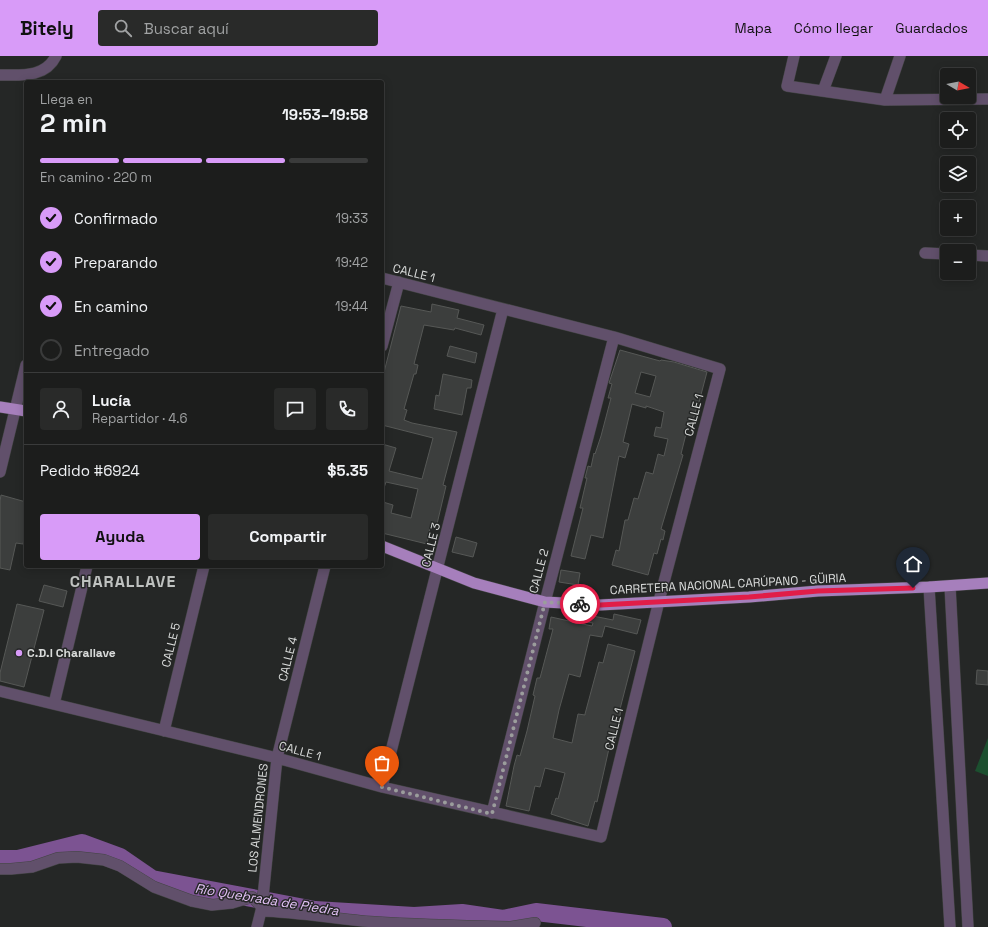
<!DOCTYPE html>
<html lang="es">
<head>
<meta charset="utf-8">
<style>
  :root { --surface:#1c1d1c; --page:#292a29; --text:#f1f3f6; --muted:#a0a2a3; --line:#3a3b3b; --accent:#d89bf8 }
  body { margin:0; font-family:"Space Grotesk",sans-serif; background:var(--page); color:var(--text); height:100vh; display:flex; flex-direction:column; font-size:15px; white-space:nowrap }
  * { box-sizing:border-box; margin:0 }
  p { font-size:13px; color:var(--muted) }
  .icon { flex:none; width:22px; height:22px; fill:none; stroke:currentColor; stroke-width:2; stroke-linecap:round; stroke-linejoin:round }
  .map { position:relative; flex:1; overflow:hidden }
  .drawer { position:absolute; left:24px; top:24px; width:360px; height:488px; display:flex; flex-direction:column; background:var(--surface); border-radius:4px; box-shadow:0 2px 10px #0003,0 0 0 1px var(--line) }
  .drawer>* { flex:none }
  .needle { width:26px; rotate:100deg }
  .buttons { position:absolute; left:940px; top:12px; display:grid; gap:8px }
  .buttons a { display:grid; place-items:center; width:36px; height:36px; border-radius:4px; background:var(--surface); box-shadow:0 2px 10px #0003,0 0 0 1px var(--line); font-size:20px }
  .pin { position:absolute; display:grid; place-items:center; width:34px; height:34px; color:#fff; margin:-41px -17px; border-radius:50% 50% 50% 0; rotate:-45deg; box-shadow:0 0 4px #0007 }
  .pin .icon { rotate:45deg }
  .courier { position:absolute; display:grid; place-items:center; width:40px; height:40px; margin:-20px; border:3px solid #e11d48; border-radius:50%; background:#fff; color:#222; box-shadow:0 1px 5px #0007 }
  .summary em { font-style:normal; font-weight:700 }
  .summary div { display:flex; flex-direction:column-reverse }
  .summary { display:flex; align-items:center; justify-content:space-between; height:68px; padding:0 16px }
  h1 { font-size:26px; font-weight:700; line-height:30px }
  .bar { display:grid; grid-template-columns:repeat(4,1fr); gap:6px 4px; align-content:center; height:48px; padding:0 16px }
  .bar i { height:5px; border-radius:3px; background:var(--line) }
  .bar .current { background:var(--accent) }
  .bar p { grid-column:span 4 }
  .line { display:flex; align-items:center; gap:10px; padding:0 16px; border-top:1px solid var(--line) }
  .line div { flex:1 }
  .round { display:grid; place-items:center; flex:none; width:42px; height:42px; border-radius:4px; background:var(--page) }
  ol { padding:0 16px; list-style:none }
  li { display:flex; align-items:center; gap:12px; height:44px }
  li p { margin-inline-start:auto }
  li .icon { padding:4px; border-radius:50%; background:var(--accent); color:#111; stroke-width:4 }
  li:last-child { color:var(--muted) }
  li i { width:22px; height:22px; border:2px solid var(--line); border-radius:50% }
  .cta { display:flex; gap:8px; margin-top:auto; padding:8px 16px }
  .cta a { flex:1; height:46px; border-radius:4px; background:var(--accent); color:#111; font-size:16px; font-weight:700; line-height:46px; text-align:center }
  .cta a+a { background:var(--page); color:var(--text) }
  header { display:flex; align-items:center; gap:24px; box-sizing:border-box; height:56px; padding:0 20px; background:var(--accent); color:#111 }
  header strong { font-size:19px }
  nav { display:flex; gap:22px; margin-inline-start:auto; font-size:14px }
  .search { width:280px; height:36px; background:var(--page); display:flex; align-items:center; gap:10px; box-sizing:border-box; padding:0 14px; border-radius:4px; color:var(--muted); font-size:15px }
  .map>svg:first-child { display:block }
</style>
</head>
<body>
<header>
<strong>Bitely</strong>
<div class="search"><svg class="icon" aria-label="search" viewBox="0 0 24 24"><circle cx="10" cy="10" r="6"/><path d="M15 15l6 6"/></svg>Buscar aquí</div>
<nav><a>Mapa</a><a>Cómo llegar</a><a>Guardados</a></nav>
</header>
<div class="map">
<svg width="988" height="871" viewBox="0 0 988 871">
  <rect width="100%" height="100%" fill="#252726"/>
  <path fill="#1c4f2f" d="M 988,682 L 988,720 L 975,715 Z"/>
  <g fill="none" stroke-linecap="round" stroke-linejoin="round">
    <path stroke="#7c5392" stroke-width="18" d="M 0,803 L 18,803 L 82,787 L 120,801 L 152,823 L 315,854 L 414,860 L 462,857 L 503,863 L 536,856 L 663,871"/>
  </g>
  <path fill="#3c3e3d" stroke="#565856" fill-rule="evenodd" d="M 432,248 L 459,254 L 457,262 L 484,269 L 481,279 L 455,272 L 454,274 L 424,269 L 414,308 L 418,309 L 416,318 L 414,318 L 404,353 L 407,354 L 404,364 L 412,367 L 457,376 L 443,429 L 446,430 L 437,468 L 431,466 L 427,488 L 382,477 L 383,446 L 393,449 L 391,457 L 411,462 L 418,433 L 386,426 L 384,432 L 382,432 L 382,388 L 396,392 L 389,415 L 422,423 L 433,382 L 382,369 L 382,324 L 401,250 L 431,256 Z
    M 450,290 L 477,297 L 475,307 L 447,300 Z
    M 620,294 L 660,305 L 661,304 L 674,306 L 707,316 L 698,350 L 697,350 L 690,375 L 687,374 L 681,398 L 683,399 L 661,473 L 665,475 L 663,484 L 661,483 L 657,498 L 654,497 L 648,519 L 612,509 L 616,494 L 619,495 L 625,464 L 628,464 L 634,442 L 638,443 L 646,416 L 653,418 L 658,398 L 664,400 L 668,383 L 654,380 L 656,371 L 661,372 L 664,356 L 646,350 L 646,352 L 632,348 L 623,386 L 629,388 L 625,402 L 619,400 L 603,482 L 591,479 L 585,503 L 571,500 L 583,452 L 580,452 L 587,422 L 585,422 L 588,410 L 591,411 L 594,397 L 595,398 L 601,380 L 611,342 L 608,342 L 612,328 L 609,327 ZM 641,316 L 656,320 L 650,341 L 635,337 Z
    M 443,318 L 472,324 L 471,332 L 467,332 L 462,359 L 434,353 L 436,339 L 439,340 Z
    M 1,439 L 26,446 L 26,471 L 23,488 L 16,487 L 10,514 L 0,512 L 0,445 Z
    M 456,481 L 477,487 L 473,501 L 452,496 Z
    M 561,514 L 580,517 L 578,529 L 559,526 Z
    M 44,529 L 67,535 L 63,551 L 39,545 Z
    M 17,548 L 44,554 L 24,631 L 0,625 L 0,617 Z
    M 614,558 L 641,564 L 637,578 L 605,570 L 602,581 L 590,579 L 580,621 L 569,618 L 559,654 L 553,682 L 572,687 L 578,658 L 585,659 L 585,658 L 599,606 L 603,607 L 608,588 L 635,595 L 620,653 L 621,654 L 614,689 L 610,688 L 597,746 L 595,745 L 588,770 L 551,758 L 556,742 L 558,743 L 565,717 L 545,712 L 540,731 L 535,730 L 529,755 L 506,750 L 514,710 L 517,699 L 520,700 L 527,675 L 535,640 L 533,639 L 537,622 L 540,622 L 553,573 L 549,573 L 551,561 L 592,570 L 593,567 L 587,566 L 588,559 L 613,564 Z
    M 977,614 L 988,615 L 988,629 L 976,628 Z"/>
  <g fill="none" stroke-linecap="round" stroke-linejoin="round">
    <g stroke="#424443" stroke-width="12">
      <path id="minor" d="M 794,0 L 787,30 L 885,44 L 988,43
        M 0,19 C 21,19 45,22 56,0
        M 823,35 L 836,0
        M 885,44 L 900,0
        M 925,197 L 947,198
        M 969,199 L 988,200
        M 382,290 L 399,226
        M 0,416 L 26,309
        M 950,530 L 968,871
        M 929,531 L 950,871
        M 0,635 L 277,702 L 382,731 L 601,781 L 659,545 L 720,313 L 614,281 L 382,222
        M 54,648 L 87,510
        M 164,675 L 204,510
        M 382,731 L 503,253
        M 492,757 L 545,546 L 614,281
        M 0,813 L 11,813 L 32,811 L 58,802 L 77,801 L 104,804 L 120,810 L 154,831 L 192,845 L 212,849 L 232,847 L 252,841 L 262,851
        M 261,855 C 299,856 336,863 374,866 C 419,869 464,870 509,871
        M 257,871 L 262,851 L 277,702 L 325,510
        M 511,871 L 535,867"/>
    </g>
    <g stroke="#424443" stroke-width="12">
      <path id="trunk" d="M 0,351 L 26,355
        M 382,490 L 474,527 L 545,546 L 600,549 L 749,541 L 818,535 L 929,531 L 988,527"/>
    </g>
    <use href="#minor" stroke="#61506b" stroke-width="11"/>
    <use href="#trunk" stroke="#a67fbc" stroke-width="11"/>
  </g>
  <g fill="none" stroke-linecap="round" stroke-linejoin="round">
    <path stroke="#9b9d9c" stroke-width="4" stroke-dasharray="0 7.2" d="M 382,731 L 492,758 L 545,546 L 580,548"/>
    <path stroke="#e11d48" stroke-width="5" d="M 580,548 L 600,549 L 749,541 L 818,535 L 913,532"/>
  </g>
  <circle fill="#d89bf8" stroke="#252726" stroke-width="1.5" cx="19" cy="597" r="4"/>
  <g text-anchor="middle" stroke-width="3" stroke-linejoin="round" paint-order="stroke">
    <g font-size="12" fill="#dadcdb" stroke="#252726">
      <text transform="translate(414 217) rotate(14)" y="4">CALLE 1</text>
      <text transform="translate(694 359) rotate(-75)" y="4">CALLE 1</text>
      <text transform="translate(431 489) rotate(-76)" y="4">CALLE 3</text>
      <text transform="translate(539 515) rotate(-75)" y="4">CALLE 2</text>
      <text transform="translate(728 528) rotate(-3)" y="4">CARRETERA NACIONAL CARÚPANO - GÜIRIA</text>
      <text transform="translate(171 589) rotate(-76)" y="4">CALLE 5</text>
      <text transform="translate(288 603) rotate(-76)" y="4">CALLE 4</text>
      <text transform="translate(614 673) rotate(-76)" y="4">CALLE 1</text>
      <text transform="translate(300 695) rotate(15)" y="4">CALLE 1</text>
      <text transform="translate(258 762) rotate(-84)" y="4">LOS ALMENDRONES</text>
    </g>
    <g font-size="12" font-weight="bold" fill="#dadcdb" stroke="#252726" text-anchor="start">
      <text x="27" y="601">C.D.I Charallave</text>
    </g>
    <g font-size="13" font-style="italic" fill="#e4c2f7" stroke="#252726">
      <text transform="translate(267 843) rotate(9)" y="5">Río Quebrada de Piedra</text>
    </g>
    <g font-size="16" font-weight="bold" letter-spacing="1" fill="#bfc2c0" stroke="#252726">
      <text x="123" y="531">CHARALLAVE</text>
    </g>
  </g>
</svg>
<div class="buttons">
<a><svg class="needle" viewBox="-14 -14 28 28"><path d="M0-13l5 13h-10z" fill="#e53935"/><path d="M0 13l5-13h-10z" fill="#a0a2a3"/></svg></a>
<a><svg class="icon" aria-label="locate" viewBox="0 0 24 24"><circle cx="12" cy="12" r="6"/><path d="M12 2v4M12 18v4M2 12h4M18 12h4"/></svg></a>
<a><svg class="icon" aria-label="layers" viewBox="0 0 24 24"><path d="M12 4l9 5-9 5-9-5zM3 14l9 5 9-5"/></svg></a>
<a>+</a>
<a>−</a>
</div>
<div class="pin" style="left:382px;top:731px;background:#ea580c"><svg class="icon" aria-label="bag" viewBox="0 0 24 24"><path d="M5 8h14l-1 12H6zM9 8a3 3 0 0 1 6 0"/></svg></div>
<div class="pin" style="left:913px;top:532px;background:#1f2937"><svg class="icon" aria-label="home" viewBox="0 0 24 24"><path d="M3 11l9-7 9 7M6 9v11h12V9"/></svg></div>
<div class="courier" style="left:580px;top:548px"><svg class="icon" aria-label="bike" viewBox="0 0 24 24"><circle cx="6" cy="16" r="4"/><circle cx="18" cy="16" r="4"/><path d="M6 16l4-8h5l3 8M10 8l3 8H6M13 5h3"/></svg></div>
<section class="drawer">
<div class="summary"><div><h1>2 min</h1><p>Llega en</p></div><em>19:53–19:58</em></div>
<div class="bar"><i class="current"></i><i class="current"></i><i class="current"></i><i></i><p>En camino · 220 m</p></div>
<ol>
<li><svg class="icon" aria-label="check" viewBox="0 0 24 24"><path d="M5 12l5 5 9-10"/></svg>Confirmado<p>19:33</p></li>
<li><svg class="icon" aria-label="check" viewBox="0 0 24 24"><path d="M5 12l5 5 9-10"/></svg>Preparando<p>19:42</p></li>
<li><svg class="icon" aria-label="check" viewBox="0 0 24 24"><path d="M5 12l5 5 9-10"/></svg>En camino<p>19:44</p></li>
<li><i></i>Entregado</li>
</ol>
<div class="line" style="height:72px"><a class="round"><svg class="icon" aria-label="person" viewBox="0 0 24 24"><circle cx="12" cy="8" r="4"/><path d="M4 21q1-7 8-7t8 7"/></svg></a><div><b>Lucía</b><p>Repartidor · 4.6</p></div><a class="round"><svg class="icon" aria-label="chat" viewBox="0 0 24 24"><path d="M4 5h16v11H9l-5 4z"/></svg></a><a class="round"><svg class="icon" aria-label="phone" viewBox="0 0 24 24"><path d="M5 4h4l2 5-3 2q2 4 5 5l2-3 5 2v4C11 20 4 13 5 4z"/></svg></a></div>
<div class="line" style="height:52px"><div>Pedido #6924</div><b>$5.35</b></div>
<div class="cta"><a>Ayuda</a><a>Compartir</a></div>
</section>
</div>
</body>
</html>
